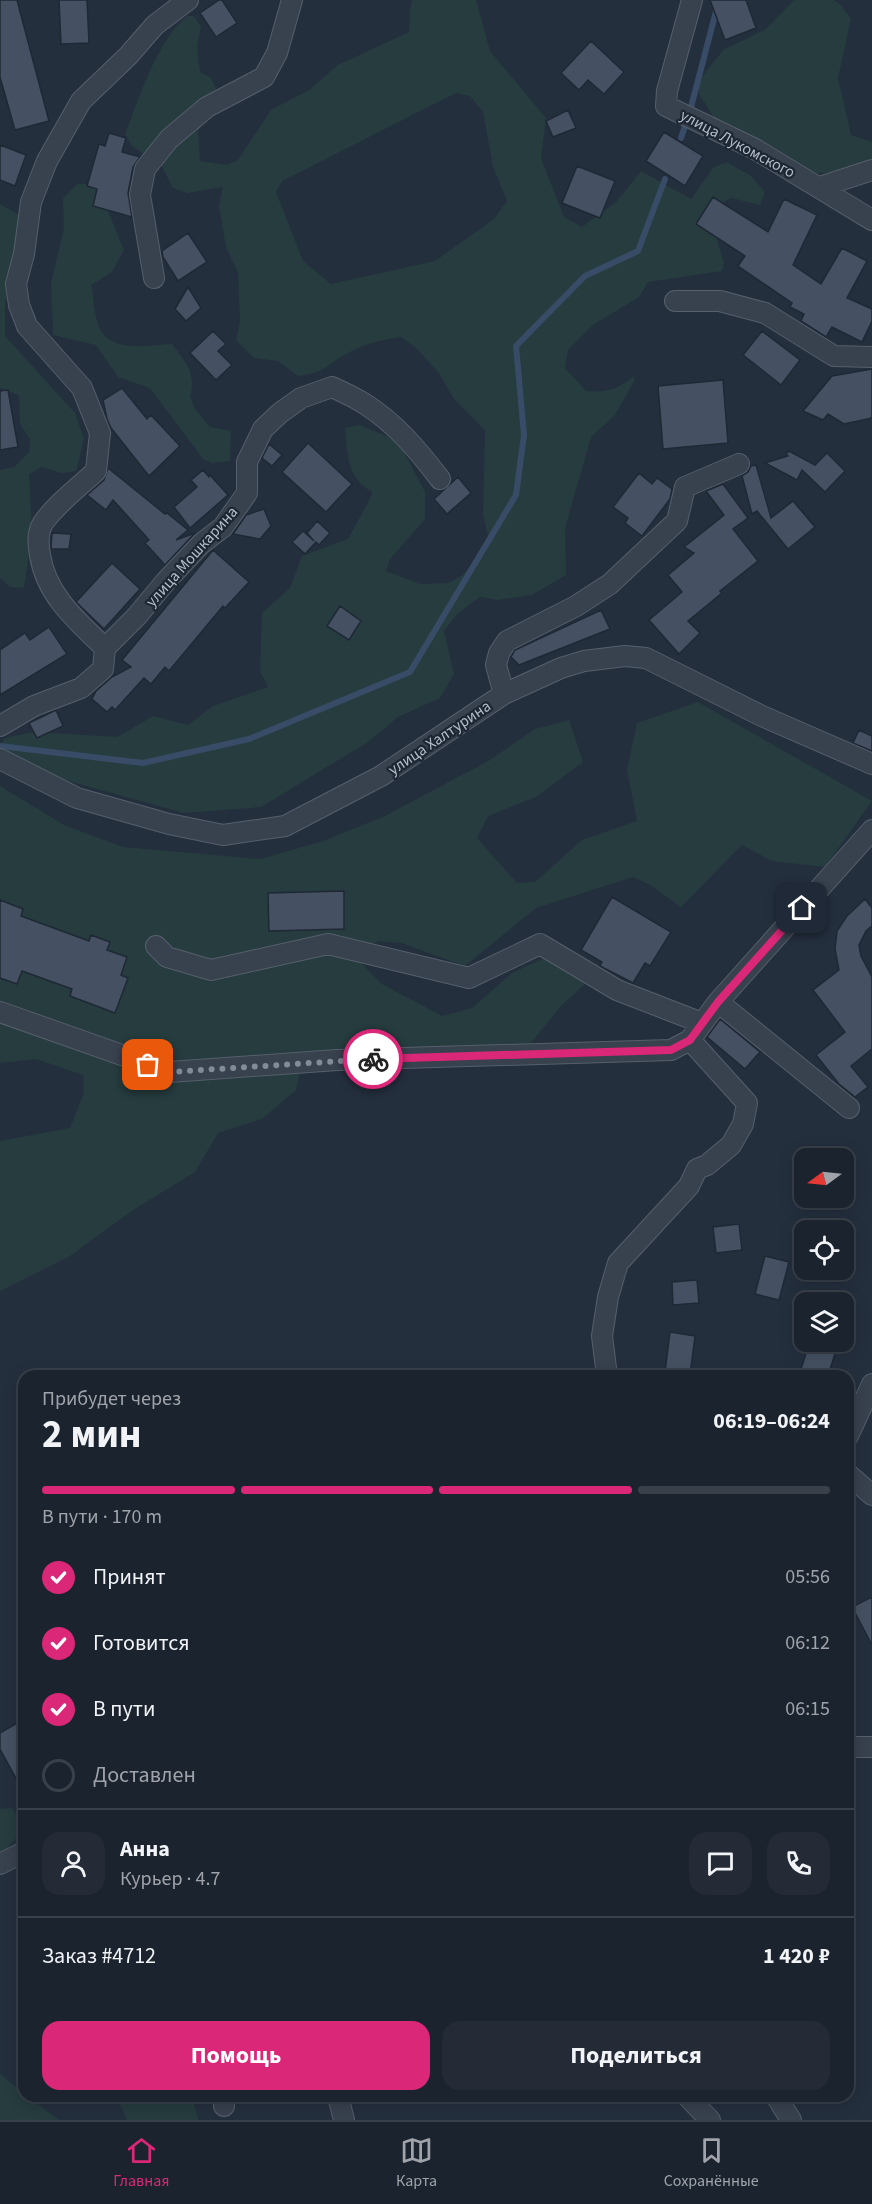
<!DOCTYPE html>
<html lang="ru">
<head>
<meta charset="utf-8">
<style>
  :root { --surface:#1b232e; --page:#242b36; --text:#f1f3f6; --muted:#a0a4aa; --line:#39404a; --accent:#db2777 }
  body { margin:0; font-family:"Source Sans 3",sans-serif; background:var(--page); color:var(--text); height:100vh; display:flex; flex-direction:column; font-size:22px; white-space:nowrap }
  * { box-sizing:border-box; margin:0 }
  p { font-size:20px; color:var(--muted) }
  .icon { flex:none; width:33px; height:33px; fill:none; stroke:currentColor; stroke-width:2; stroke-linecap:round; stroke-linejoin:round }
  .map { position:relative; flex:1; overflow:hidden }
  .panel { position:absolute; left:18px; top:1370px; width:836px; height:732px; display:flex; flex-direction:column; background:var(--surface); border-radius:18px; box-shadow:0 3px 15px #0003,0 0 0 2px var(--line) }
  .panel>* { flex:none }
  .needle { width:39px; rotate:255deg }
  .buttons { position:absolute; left:794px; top:1148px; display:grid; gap:12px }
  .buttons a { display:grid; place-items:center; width:60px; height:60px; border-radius:12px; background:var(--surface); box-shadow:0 3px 15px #0003,0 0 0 2px var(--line); font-size:30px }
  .pin { position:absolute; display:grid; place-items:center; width:51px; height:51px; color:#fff; margin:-26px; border-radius:12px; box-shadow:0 3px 9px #0006 }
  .courier { position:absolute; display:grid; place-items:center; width:60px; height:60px; margin:-30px; border:4px solid #db2777; border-radius:50%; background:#fff; color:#222; box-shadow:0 2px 8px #0007 }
  .head em { font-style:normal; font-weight:700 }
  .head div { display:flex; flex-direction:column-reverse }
  .head { display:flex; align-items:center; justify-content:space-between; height:102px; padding:0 24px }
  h1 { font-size:39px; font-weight:700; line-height:45px }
  .bar { display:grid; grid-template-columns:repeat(4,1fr); gap:9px 6px; align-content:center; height:72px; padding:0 24px }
  .bar i { height:8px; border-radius:4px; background:var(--line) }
  .bar .selected { background:var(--accent) }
  .bar p { grid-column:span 4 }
  .line { display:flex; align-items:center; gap:15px; padding:0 24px; border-top:2px solid var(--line) }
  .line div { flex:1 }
  .round { display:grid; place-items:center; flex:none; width:63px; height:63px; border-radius:18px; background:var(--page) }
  ol { padding:0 24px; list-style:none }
  li { display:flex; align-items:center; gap:18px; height:66px }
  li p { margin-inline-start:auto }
  li .icon { padding:6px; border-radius:50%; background:var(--accent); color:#fff; stroke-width:4 }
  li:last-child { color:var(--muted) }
  li i { width:33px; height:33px; border:3px solid var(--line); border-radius:50% }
  .cta { display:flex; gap:12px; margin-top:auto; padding:12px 24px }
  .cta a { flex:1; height:69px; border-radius:18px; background:var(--accent); color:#fff; font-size:24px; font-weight:700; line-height:69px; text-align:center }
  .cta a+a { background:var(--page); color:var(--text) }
  .tab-bar { display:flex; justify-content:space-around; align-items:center; height:84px; border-top:2px solid var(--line); background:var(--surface); font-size:16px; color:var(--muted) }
  .tab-bar a { display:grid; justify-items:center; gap:3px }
  .tab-bar .selected { color:var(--accent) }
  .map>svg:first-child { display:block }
</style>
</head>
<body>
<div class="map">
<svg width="872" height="2120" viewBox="0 0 872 2120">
  <rect width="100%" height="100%" fill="#242f3e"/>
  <path fill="#263c3f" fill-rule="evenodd" d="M 412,0 L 476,0 L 490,51 L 546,118 L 541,158 L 564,217 L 582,227 L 617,201 L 641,171 L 691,199 L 713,168 L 726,162 L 750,175 L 765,192 L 760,205 L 731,198 L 708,210 L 724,263 L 722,271 L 648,282 L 639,297 L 593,325 L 568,350 L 565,368 L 586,391 C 606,393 618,389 633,377 L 635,380 L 614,416 L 591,437 L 565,528 L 566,575 L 532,595 L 498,600 L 480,597 L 458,613 L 444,631 L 454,674 L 440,698 L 398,717 L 368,742 L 261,807 L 184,813 L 61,779 L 31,765 L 0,746 L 5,738 L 33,732 L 117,737 L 153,716 L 188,725 L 213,706 L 268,687 L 260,671 L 262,613 L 290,588 L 302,556 L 348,539 L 370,499 L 372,492 C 346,476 348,456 345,428 L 359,425 L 389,437 L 403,450 L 425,492 L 425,519 L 390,559 L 386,571 L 420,584 L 448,583 L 463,575 L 483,551 L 488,536 L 483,514 L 485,430 L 454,399 L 439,373 L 416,348 L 401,337 C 380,340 360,345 341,357 C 321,370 324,372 298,376 L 278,361 L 254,358 L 236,340 L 240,321 L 238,272 L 226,247 L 219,207 L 223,187 L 187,193 L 173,188 L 162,167 L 132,146 L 125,134 C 140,97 156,42 187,16 L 194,16 L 201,27 L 197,46 L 200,72 L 211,78 L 219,95 L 198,131 L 200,161 L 227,165 L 238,160 L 271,110 L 309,90 L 338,65 L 409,32 L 410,9 ZM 456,93 L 470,96 L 483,112 L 493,167 L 507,201 L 494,219 L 435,261 L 331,284 L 303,261 L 276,192 L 282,181 Z
    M 794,0 L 834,0 L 840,4 L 851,19 L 838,78 L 851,135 L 872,142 L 872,177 L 842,171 L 813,174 L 715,119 L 699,94 L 699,81 L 723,50 L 766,29 Z
    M 77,184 L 92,184 L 100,192 L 124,250 L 112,272 L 91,285 C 94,298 94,314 99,327 C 110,354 150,345 172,344 C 185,362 197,373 190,396 L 195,409 L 210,427 L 231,431 L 230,461 L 212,463 L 203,459 L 150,388 L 118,377 L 96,345 L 53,335 L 51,284 L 64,228 L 63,198 Z
    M 0,204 L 19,215 L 24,245 L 5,302 L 5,336 L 75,413 L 84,439 L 76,471 L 61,473 L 42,467 L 29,474 L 32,533 L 24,588 L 10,587 L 0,578 L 0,470 L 14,467 L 29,452 L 30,439 L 20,424 L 19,395 L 0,388 Z
    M 698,702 L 872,801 L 825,867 L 772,861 L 742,845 L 681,907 L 650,885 L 633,877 L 536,908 L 465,966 L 401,943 L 380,941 L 350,952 L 382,984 L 442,1016 L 472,1008 L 512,973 L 568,947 L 585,984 L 562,1005 L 530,1044 L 304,1054 L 296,1090 L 262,1119 L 218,1133 L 195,1172 L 130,1212 L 70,1256 L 0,1291 L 0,1141 L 70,1128 L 84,1093 L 83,1075 L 36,1059 L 0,1063 L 0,786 L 64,825 L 123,847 L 260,859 L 323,841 L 385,816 L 490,760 L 535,729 L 569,720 L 583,762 L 536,797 L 488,816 L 477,838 L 517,883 L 535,882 L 582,840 L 637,821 L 627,770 L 637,723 Z
    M 12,1808 L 24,1827 L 24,1830 L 0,1855 L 0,1809 Z
    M 0,2074 L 24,2093 L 24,2096 L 27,2096 L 59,2120 L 0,2120 Z
    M 116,2096 L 192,2096 L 198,2120 L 127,2120 Z"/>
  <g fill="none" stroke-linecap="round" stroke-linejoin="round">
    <path stroke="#394c67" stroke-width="6" d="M 681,138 L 690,111 L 719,0
      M 0,746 L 143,763 L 249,739 L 410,672 L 516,495 L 524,435 L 516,346 L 585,276 L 638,251 L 665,179"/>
  </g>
  <path fill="#455162" stroke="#1f2835" stroke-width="1.5" d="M 0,0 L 17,0 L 49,121 L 15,130 L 0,77 Z
    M 59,0 L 87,0 L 89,43 L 61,44 Z
    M 219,0 L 222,0 L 237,23 L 216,37 L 200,13 Z
    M 710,0 L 746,0 L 756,28 L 725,40 Z
    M 591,41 L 624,72 L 604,94 L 588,80 L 579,90 L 561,73 Z
    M 568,110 L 576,128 L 553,137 L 546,121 Z
    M 664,132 L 703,156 L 685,186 L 646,161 Z
    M 109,133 L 126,138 L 122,152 L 140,157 L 133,167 L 128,193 L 132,217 L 93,206 L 97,189 L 87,186 L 99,144 L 105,146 Z
    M 0,145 L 26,155 L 15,186 L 0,180 Z
    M 577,166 L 615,181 L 600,218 L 562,203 Z
    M 713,197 L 768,232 L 784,199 L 817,215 L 793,265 L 821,284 L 842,248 L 867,261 L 847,298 L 872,309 L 872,321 L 862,342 L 832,327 L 826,337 L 801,321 L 804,314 L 790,307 L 792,303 L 738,266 L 745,256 L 696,224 Z
    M 188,233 L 207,262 L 178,281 L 163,257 L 162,251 Z
    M 188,287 L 201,308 L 186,321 L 175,309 Z
    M 213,331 L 226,344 L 218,351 L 232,365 L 216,380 L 190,353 Z
    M 762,331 L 800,360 L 781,385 L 743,355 Z
    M 872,369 L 872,418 L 844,424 L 828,414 L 823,420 L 803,411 L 832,376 Z
    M 723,380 L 728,443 L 663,449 L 658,386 Z
    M 122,388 L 147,419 L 151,415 L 180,446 L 149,476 L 111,428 L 107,419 L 103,400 Z
    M 8,390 L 18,447 L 0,450 L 0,391 Z
    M 308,443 L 352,484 L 326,512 L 282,472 Z
    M 269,444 L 282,455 L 272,466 L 262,458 Z
    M 789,451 L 815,465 L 827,453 L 845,471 L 825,492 L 802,470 L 797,480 L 765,463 L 788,456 L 786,454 Z
    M 756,465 L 771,518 L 793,501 L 815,527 L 788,549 L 757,511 L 752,514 L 742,476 L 748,472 L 751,466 Z
    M 108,468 L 165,514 L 167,513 L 188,530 L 176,540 L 195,533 L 165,565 L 145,543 L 149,540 L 113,500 L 106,510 L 87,495 L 104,480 Z
    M 203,470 L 209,477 L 210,475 L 228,495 L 190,528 L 174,507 L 197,487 L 191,480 Z
    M 639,473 L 652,484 L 657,478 L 672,489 L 670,499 L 642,536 L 625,523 L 628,518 L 613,507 Z
    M 458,477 L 471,493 L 447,514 L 434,499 Z
    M 723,484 L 748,518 L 733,529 L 758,561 L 720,591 L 722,593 L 688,621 L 700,633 L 679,654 L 649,620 L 682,592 L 668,575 L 694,553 L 684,547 L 724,515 L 706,491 Z
    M 264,509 L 271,526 L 260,539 L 233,534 L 246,515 Z
    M 317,521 L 330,533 L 319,545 L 316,542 L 305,554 L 292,542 L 303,531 L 314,541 L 307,533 Z
    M 52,533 L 71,534 L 69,549 L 51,549 Z
    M 213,550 L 249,582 L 225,608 L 223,606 L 169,671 L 165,667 L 151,684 L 144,678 L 115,710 L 112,707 L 107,712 L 92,699 L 96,691 L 112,677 L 131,667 L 122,660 Z
    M 112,563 L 140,589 L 104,629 L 76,602 Z
    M 340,606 L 361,621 L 349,640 L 327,626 Z
    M 601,610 L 610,629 L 519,665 L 511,657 L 515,650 Z
    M 49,627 L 67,654 L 0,695 L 0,650 L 25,633 L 30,640 Z
    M 56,710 L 63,726 L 37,738 L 29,723 Z
    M 859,730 L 872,736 L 872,751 L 853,743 Z
    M 344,891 L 344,929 L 269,931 L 268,893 Z
    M 612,897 L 671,932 L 650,966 L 645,963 L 633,983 L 600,966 L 602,962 L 581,950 Z
    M 865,899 L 872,908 L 872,926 L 866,931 L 859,945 L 861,956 L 872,977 L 872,1049 L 851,1066 L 868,1087 L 855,1097 L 839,1084 L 816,1055 L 845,1032 L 813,990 L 839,970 L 835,949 L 837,931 L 847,916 Z
    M 0,900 L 23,909 L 21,916 L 89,941 L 91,935 L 110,942 L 107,950 L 127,957 L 121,975 L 128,978 L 115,1013 L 70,996 L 72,989 L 22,971 L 17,984 L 0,978 Z
    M 720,1019 L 760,1052 L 745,1069 L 707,1037 Z
    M 739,1224 L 742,1250 L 716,1253 L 713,1227 Z
    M 765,1256 L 789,1262 L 779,1300 L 755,1294 Z
    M 697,1280 L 699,1303 L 673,1305 L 672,1282 Z
    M 670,1332 L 695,1336 L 690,1375 L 665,1372 Z
    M 810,1341 L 839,1341 L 828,1376 L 811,1376 L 800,1372 Z
    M 872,1597 L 872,1645 L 852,1607 Z
    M 24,1719 L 24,1793 L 0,1749 L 0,1733 Z"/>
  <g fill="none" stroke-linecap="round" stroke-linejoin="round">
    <g stroke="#565f6c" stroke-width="22">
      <path id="minor" d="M 692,0 L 667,91 L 666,106 L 755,149 L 872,220
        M 820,187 L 872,170
        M 154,278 L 140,195 L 145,169 L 169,139 L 207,107 L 264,77 L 277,53 L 292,0
        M 675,301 L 720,301 L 765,313 L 834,356 L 872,357
        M 105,648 L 137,616 L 166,581 L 201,544 L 223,527 L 247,493 L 247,462 L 263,429 L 280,413 L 301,398 L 332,387 C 343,392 354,397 365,404 C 395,423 418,450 440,479
        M 504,694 L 496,665 L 499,653 L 507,641 L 576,606 L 610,584 L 677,521 L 685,487 L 739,464
        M 0,726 L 34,706 L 81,688 L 103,669 L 105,648 C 77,621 46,595 40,555 C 38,544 37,533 43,523 C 57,503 79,487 96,471 L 100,433 L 82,388 L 27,326 L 19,305 L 16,284 L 24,254 L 31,202 L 47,161 L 81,101 L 128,56 L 155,25 L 188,0
        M 0,759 L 77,798 L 169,824 L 223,835 L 285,826 L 381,776 L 504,694 L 561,668 L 584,661 L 625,656 L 646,658 L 762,716 L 872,764
        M 156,946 L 167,957 L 211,970 L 328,944 L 469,978 L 540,944 L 617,990 L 702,1023
        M 718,1002 L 849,1108
        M 0,1012 L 170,1072 L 337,1060 L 671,1050 L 690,1040 L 718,1002 L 872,830
        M 607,1376 L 602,1336 L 608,1297 L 618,1263 L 689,1186 L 697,1169 L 707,1165 L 731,1145 L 743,1124 L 747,1103 L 690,1040
        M 848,1436 L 872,1384
        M 848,1474 L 872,1495
        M 848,1747 L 872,1747
        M 0,1864 L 24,1852
        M 224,2096 L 224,2106
        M 338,2096 L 344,2120
        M 687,2096 L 710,2120
        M 776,2096 L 791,2120"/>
    </g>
    <use href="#minor" stroke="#38414e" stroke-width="20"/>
  </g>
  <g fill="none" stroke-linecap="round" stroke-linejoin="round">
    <path stroke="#828b98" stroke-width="6" stroke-dasharray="0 10.8" d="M 148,1065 L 170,1072 L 373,1059"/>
    <path stroke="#db2777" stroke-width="8" d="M 373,1059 L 671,1050 L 690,1040 L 718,1002 L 802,908"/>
  </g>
  <g text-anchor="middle" stroke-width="4.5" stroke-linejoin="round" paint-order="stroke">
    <g font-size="16" fill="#b4bcc9" stroke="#1d2633">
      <text transform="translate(738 143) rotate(28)" y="6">улица Лукомского</text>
      <text transform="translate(191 556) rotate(-48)" y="6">улица Мошкарина</text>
      <text transform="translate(439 737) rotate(-34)" y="6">улица Халтурина</text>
    </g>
  </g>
</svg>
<div class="buttons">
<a><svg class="needle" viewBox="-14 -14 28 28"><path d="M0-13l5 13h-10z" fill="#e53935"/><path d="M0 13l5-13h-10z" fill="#a0a4aa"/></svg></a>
<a><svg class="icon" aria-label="locate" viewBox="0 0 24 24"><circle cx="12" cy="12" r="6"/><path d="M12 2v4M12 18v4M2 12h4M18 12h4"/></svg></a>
<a><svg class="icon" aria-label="layers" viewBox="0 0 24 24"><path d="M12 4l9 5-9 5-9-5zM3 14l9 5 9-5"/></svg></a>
</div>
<div class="pin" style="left:148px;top:1065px;background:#ea580c"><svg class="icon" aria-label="bag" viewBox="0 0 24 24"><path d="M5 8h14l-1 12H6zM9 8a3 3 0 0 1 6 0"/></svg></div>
<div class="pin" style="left:802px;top:908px;background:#1f2937"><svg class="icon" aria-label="home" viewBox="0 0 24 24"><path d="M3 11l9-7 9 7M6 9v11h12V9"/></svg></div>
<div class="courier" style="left:373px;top:1059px"><svg class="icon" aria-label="bike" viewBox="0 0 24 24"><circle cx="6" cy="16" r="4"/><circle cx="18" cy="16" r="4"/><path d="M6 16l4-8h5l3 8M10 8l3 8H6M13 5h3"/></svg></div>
<section class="panel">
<div class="head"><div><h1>2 мин</h1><p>Прибудет через</p></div><em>06:19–06:24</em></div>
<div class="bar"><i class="selected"></i><i class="selected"></i><i class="selected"></i><i></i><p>В пути · 170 m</p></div>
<ol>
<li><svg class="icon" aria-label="check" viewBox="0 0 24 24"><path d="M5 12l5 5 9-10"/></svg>Принят<p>05:56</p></li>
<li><svg class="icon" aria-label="check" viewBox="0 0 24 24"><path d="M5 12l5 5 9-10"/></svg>Готовится<p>06:12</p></li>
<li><svg class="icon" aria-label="check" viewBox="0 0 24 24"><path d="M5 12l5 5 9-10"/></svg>В пути<p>06:15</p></li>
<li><i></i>Доставлен</li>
</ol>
<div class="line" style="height:108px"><a class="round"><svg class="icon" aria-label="person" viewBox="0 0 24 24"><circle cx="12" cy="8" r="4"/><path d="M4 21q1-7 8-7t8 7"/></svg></a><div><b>Анна</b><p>Курьер · 4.7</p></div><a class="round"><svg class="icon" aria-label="chat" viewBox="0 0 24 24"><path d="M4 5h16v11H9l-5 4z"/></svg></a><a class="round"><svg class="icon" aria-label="phone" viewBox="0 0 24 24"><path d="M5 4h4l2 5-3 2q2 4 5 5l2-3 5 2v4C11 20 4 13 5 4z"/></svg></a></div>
<div class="line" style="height:78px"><div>Заказ #4712</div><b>1 420 ₽</b></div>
<div class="cta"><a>Помощь</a><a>Поделиться</a></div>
</section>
</div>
<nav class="tab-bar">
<a class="selected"><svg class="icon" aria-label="home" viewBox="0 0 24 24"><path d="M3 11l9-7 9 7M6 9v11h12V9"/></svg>Главная</a>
<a><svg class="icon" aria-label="map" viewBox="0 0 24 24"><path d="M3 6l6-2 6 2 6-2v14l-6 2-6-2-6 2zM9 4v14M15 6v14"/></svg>Карта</a>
<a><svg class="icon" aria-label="saved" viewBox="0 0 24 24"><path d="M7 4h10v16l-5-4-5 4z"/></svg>Сохранённые</a>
</nav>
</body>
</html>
